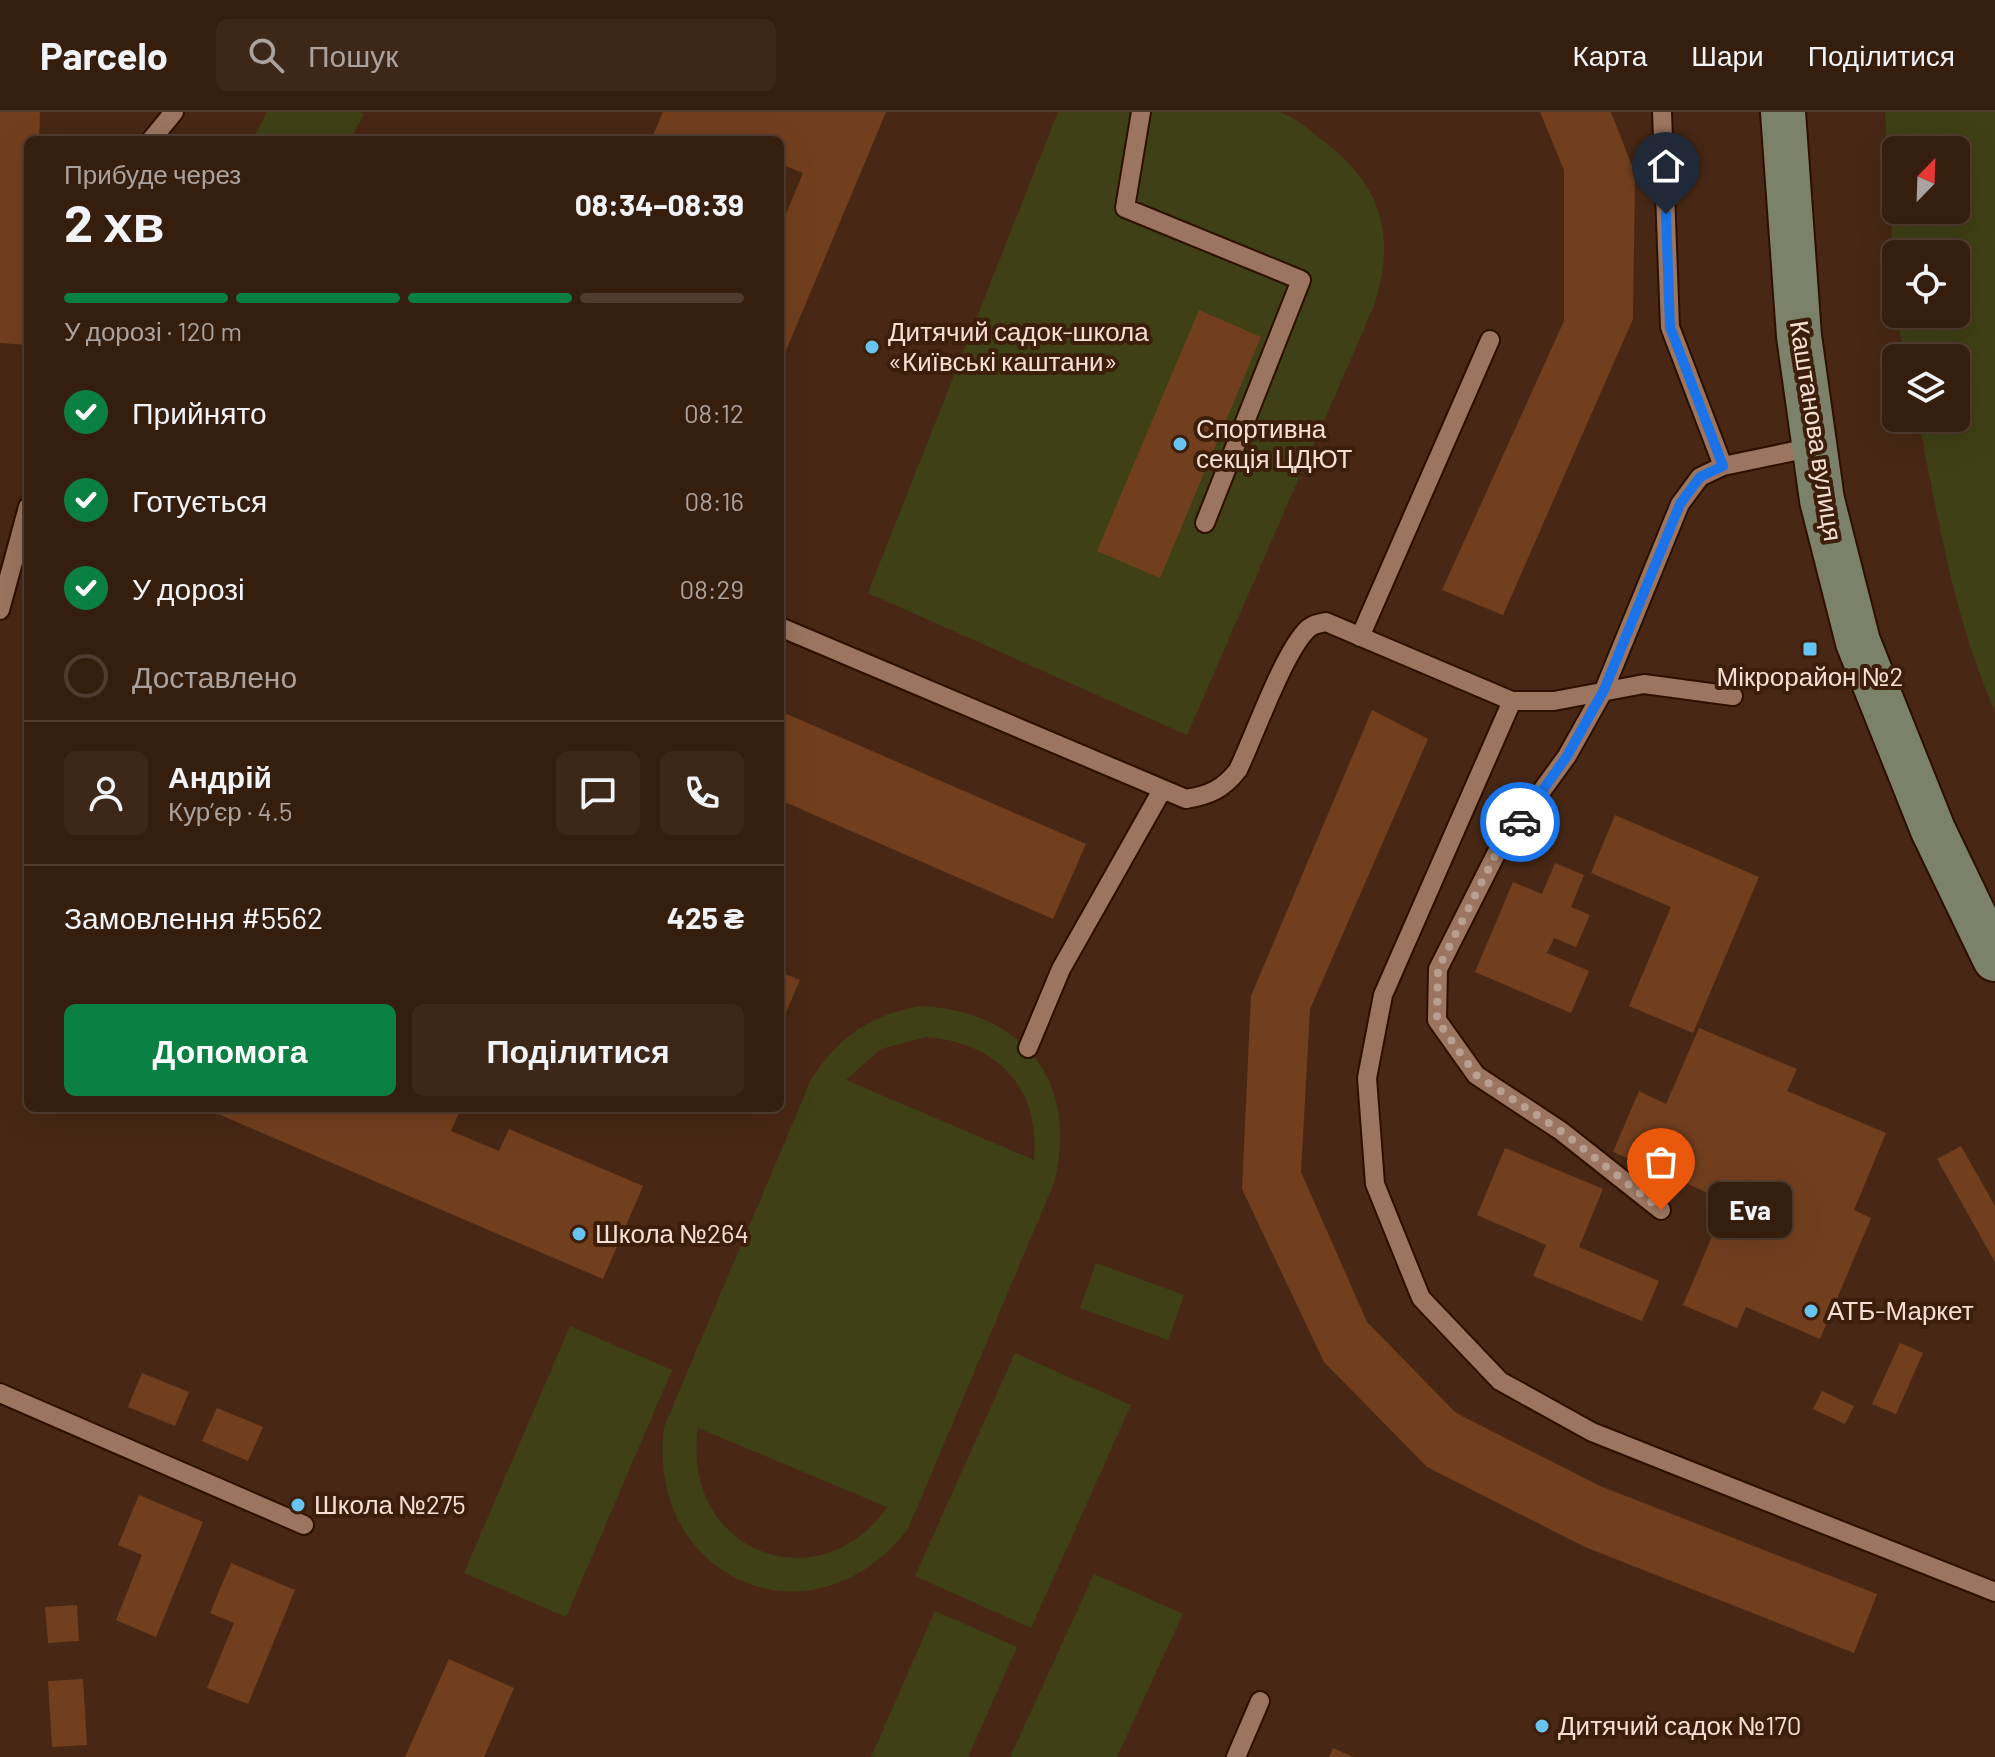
<!DOCTYPE html>
<html lang="uk">
<head>
<meta charset="utf-8">
<style>
  :root { --surface:#361e0f; --page:#3d2718; --text:#f1f3f6; --muted:#aaa29e; --line:#503c2f; --accent:#0b8043 }
  body { margin:0; font-family:Barlow,sans-serif; background:var(--page); color:var(--text); height:100vh; display:flex; flex-direction:column; font-size:30px; white-space:nowrap }
  * { box-sizing:border-box; margin:0 }
  p { font-size:26px; color:var(--muted) }
  .icon { flex:none; width:44px; height:44px; fill:none; stroke:currentColor; stroke-width:2; stroke-linecap:round; stroke-linejoin:round }
  .map { position:relative; flex:1; overflow:hidden }
  .drawer { position:absolute; left:24px; top:24px; width:760px; height:976px; display:flex; flex-direction:column; background:var(--surface); border-radius:12px; box-shadow:0 8px 32px #0002,0 0 0 2px var(--line) }
  .drawer>* { flex:none }
  .needle { width:52px; rotate:23deg }
  .buttons { position:absolute; left:1882px; top:24px; display:grid; gap:16px }
  .buttons a { display:grid; place-items:center; width:88px; height:88px; border-radius:12px; background:var(--surface); box-shadow:0 8px 32px #0002,0 0 0 2px var(--line); font-size:40px }
  .pin { position:absolute; display:grid; place-items:center; width:68px; height:68px; color:#fff; margin:-82px -34px; border-radius:50% 50% 50% 0; rotate:-45deg; box-shadow:0 0 8px #0007 }
  .pin .icon { rotate:45deg }
  .courier { position:absolute; display:grid; place-items:center; width:80px; height:80px; margin:-40px; border:6px solid #1a73e8; border-radius:50%; background:#fff; color:#222; box-shadow:0 2px 10px #0007 }
  .bubble { position:absolute; height:56px; border-radius:12px; background:var(--surface); box-shadow:0 8px 32px #0002,0 0 0 2px var(--line); font-size:26px; font-weight:700; line-height:56px; text-align:center }
  .headline em { font-style:normal; font-weight:700 }
  .headline div { display:flex; flex-direction:column-reverse }
  .headline { display:flex; align-items:center; justify-content:space-between; height:136px; padding:0 40px }
  h1 { font-size:52px; font-weight:700; line-height:60px }
  .bar { display:grid; grid-template-columns:repeat(4,1fr); gap:12px 8px; align-content:center; height:96px; padding:0 40px }
  .bar i { height:10px; border-radius:6px; background:var(--line) }
  .bar .current { background:var(--accent) }
  .bar p { grid-column:span 4 }
  .line { display:flex; align-items:center; gap:20px; padding:0 40px; border-top:2px solid var(--line) }
  .line div { flex:1 }
  .round { display:grid; place-items:center; flex:none; width:84px; height:84px; border-radius:12px; background:var(--page) }
  ol { padding:0 40px; list-style:none }
  li { display:flex; align-items:center; gap:24px; height:88px }
  li p { margin-inline-start:auto }
  li .icon { padding:8px; border-radius:50%; background:var(--accent); color:#fff; stroke-width:4 }
  li:last-child { color:var(--muted) }
  li i { width:44px; height:44px; border:4px solid var(--line); border-radius:50% }
  .primary-button { display:flex; gap:16px; margin-top:auto; padding:16px 40px }
  .primary-button a { flex:1; height:92px; border-radius:12px; background:var(--accent); color:#fff; font-size:32px; font-weight:700; line-height:92px; text-align:center }
  .primary-button a+a { background:var(--page); color:var(--text) }
  header { display:flex; align-items:center; gap:48px; box-sizing:border-box; height:112px; padding:0 40px; background:var(--surface); border-bottom:2px solid var(--line) }
  header strong { font-size:38px }
  nav { display:flex; gap:44px; margin-inline-start:auto; font-size:28px }
  .search { width:560px; height:72px; background:var(--page); display:flex; align-items:center; gap:20px; box-sizing:border-box; padding:0 28px; border-radius:12px; color:var(--muted); font-size:30px }
  .map>svg:first-child { display:block }
</style>
</head>
<body>
<header>
<strong>Parcelo</strong>
<div class="search"><svg class="icon" aria-label="search" viewBox="0 0 24 24"><circle cx="10" cy="10" r="6"/><path d="M15 15l6 6"/></svg>Пошук</div>
<nav><a>Карта</a><a>Шари</a><a>Поділитися</a></nav>
</header>
<div class="map">
<svg width="1995" height="1645" viewBox="0 0 1995 1645">
  <rect width="100%" height="100%" fill="#482814"/>
  <path fill="#3f4016" fill-rule="evenodd" d="M 267,0 L 359,0 L 364,2 L 350,28 L 252,28 Z
    M 1058,0 L 1280,0 C 1297,7 1311,19 1326,31 C 1383,76 1396,124 1374,194 L 1187,623 L 868,481 Z
    M 1885,0 L 1995,0 L 1995,599 C 1954,507 1938,405 1918,306 L 1956,306 L 1956,246 L 1905,246 L 1896,202 L 1956,202 L 1956,142 L 1896,142 L 1896,200 ZM 1896,38 L 1956,38 L 1956,98 L 1896,98 Z
    M 919,894 C 1022,898 1080,969 1054,1071 L 908,1417 C 813,1540 645,1468 664,1315 L 811,968 C 838,925 869,904 919,894 ZM 926,925 C 998,931 1040,975 1034,1048 L 846,968 L 881,937 ZM 698,1316 L 887,1395 L 887,1396 C 815,1494 680,1437 698,1316 Z
    M 1096,1151 L 1184,1183 L 1168,1228 L 1080,1196 Z
    M 570,1214 L 672,1258 L 566,1505 L 464,1461 Z
    M 1015,1241 L 1131,1293 L 1031,1516 L 915,1464 Z
    M 1094,1462 L 1183,1502 L 1117,1645 L 1010,1645 Z
    M 935,1499 L 1017,1535 L 968,1645 L 871,1645 Z"/>
  <path fill="#723f1e" d="M 0,0 L 40,0 L 39,28 L 28,28 L 28,233 L 0,231 Z
    M 663,0 L 886,0 L 780,253 L 780,116 L 803,61 L 780,52 L 780,28 L 724,28 L 714,24 L 713,28 L 651,28 Z
    M 1540,0 L 1611,0 L 1635,62 L 1633,207 L 1503,503 L 1442,478 L 1564,209 L 1564,58 Z
    M 1199,198 L 1261,225 L 1160,466 L 1097,439 Z
    M 1372,598 L 1428,627 L 1310,897 L 1301,1060 L 1367,1210 L 1456,1301 L 1600,1374 L 1877,1482 L 1854,1541 L 1585,1435 L 1427,1355 L 1324,1250 L 1242,1077 L 1251,884 Z
    M 780,599 L 1086,732 L 1053,807 L 780,688 Z
    M 1615,703 L 1759,765 L 1693,921 L 1629,894 L 1671,795 L 1591,761 Z
    M 1555,751 L 1584,763 L 1571,795 L 1590,803 L 1576,835 L 1554,826 L 1547,841 L 1589,859 L 1571,901 L 1475,860 L 1513,770 L 1542,782 Z
    M 780,860 L 800,868 L 780,914 Z
    M 1699,916 L 1797,957 L 1787,979 L 1886,1021 L 1854,1098 L 1871,1106 L 1820,1227 L 1746,1195 L 1737,1216 L 1683,1193 L 1727,1089 L 1613,1040 L 1639,979 L 1666,992 Z
    M 204,996 L 461,996 L 451,1019 L 499,1039 L 509,1017 L 643,1074 L 603,1167 Z
    M 1961,1034 L 1995,1094 L 1995,1150 L 1937,1047 Z
    M 1505,1036 L 1603,1077 L 1579,1135 L 1659,1169 L 1642,1209 L 1533,1164 L 1546,1133 L 1477,1103 Z
    M 1900,1231 L 1923,1241 L 1896,1302 L 1872,1292 Z
    M 142,1261 L 189,1280 L 175,1314 L 128,1295 Z
    M 1822,1279 L 1854,1294 L 1845,1312 L 1813,1297 Z
    M 217,1296 L 263,1315 L 248,1349 L 202,1329 Z
    M 139,1383 L 203,1410 L 156,1525 L 116,1508 L 142,1443 L 118,1433 Z
    M 231,1451 L 295,1478 L 248,1592 L 207,1576 L 234,1511 L 210,1501 Z
    M 77,1493 L 79,1529 L 48,1531 L 45,1495 Z
    M 449,1547 L 514,1576 L 484,1645 L 405,1645 Z
    M 83,1567 L 87,1633 L 52,1635 L 48,1569 Z
    M 1333,1636 L 1353,1645 L 1329,1645 Z"/>
  <g fill="none" stroke-linecap="round" stroke-linejoin="round">
    <g stroke="#2d0f00" stroke-width="22">
      <path id="lane" d="M 1141,0 L 1125,96 L 1301,168 L 1205,411
        M 1662,0 L 1670,215 L 1723,354
        M 151,28 L 174,0
        M 0,498 L 28,395
        M 780,515 L 1186,687 C 1210,683 1223,677 1238,658 C 1255,622 1281,548 1304,521 C 1310,513 1316,512 1326,510 L 1512,589 L 1554,589 L 1644,572 L 1733,584
        M 1360,525 L 1490,228
        M 1512,589 L 1383,883 L 1367,966 L 1375,1072 L 1421,1186 L 1500,1269 L 1592,1320 L 1995,1480
        M 1028,936 L 1061,857 L 1161,680
        M 1661,1098 L 1561,1019 L 1476,963 L 1437,908 L 1438,857 L 1496,742 L 1567,644 L 1604,578 L 1680,392 L 1700,365 L 1723,354 L 1814,335
        M 0,1281 L 304,1413
        M 1236,1645 L 1260,1589"/>
    </g>
    <g stroke="#2d0f00" stroke-width="48">
      <path id="secondary" d="M 1783,0 L 1799,224 L 1822,388 L 1858,530 L 1933,718 L 1995,847"/>
    </g>
    <use href="#lane" stroke="#9b755f" stroke-width="18"/>
    <use href="#secondary" stroke="#7c8169" stroke-width="44"/>
  </g>
  <g fill="none" stroke-linecap="round" stroke-linejoin="round">
    <path stroke="#b89f90" stroke-width="8" stroke-dasharray="0 14.4" d="M 1520,710 L 1496,742 L 1438,857 L 1437,908 L 1476,963 L 1561,1019 L 1661,1098"/>
    <path stroke="#1a73e8" stroke-width="10" d="M 1520,710 L 1567,644 L 1604,578 L 1680,392 L 1700,365 L 1723,354 L 1670,215 L 1666,102"/>
  </g>
  <g fill="#67c4f0" stroke="#3d1e0a" stroke-width="3">
    <circle cx="872" cy="235" r="8"/>
    <circle cx="1180" cy="332" r="8"/>
    <rect x="1802" y="529" width="16" height="16" rx="4"/>
    <circle cx="579" cy="1122" r="8"/>
    <circle cx="1811" cy="1199" r="8"/>
    <circle cx="298" cy="1393" r="8"/>
    <circle cx="1542" cy="1614" r="8"/>
  </g>
  <g text-anchor="middle" stroke-width="8" stroke-linejoin="round" paint-order="stroke">
    <g font-size="26" fill="#f5dfd3" stroke="#3d1e0a" text-anchor="start">
      <text x="888" y="229">Дитячий садок-школа<tspan x="888" dy="30">«Київські каштани»</tspan></text>
      <text x="1196" y="326">Спортивна<tspan x="1196" dy="30">секція ЦДЮТ</tspan></text>
      <text x="1810" y="574" text-anchor="middle">Мікрорайон №2</text>
      <text x="595" y="1131">Школа №264</text>
      <text x="1827" y="1208">АТБ-Маркет</text>
      <text x="314" y="1402">Школа №275</text>
      <text x="1558" y="1623">Дитячий садок №170</text>
    </g>
    <g font-size="26" fill="#f5dfd3" stroke="#3d1e0a">
      <text transform="translate(1816 319) rotate(81)" y="9">Каштанова вулиця</text>
    </g>
  </g>
</svg>
<div class="buttons">
<a><svg class="needle" viewBox="-14 -14 28 28"><path d="M0-13l5 13h-10z" fill="#e53935"/><path d="M0 13l5-13h-10z" fill="#aaa29e"/></svg></a>
<a><svg class="icon" aria-label="locate" viewBox="0 0 24 24"><circle cx="12" cy="12" r="6"/><path d="M12 2v4M12 18v4M2 12h4M18 12h4"/></svg></a>
<a><svg class="icon" aria-label="layers" viewBox="0 0 24 24"><path d="M12 4l9 5-9 5-9-5zM3 14l9 5 9-5"/></svg></a>
</div>
<div class="pin" style="left:1661px;top:1098px;background:#ea580c"><svg class="icon" aria-label="bag" viewBox="0 0 24 24"><path d="M5 8h14l-1 12H6zM9 8a3 3 0 0 1 6 0"/></svg></div>
<div class="pin" style="left:1666px;top:102px;background:#1f2937"><svg class="icon" aria-label="home" viewBox="0 0 24 24"><path d="M3 11l9-7 9 7M6 9v11h12V9"/></svg></div>
<div class="courier" style="left:1520px;top:710px"><svg class="icon" aria-label="car" viewBox="0 0 24 24"><path d="M5 17H2v-5l4-1 3-4h7l3 4 3 1v5h-3M9 17h6M6 11h13"/><circle cx="7" cy="17" r="2"/><circle cx="17" cy="17" r="2"/></svg></div>
<div class="bubble" style="left:1708px;top:1070px;width:84px">Eva</div>
<section class="drawer">
<div class="headline"><div><h1>2 хв</h1><p>Прибуде через</p></div><em>08:34–08:39</em></div>
<div class="bar"><i class="current"></i><i class="current"></i><i class="current"></i><i></i><p>У дорозі · 120 m</p></div>
<ol>
<li><svg class="icon" aria-label="check" viewBox="0 0 24 24"><path d="M5 12l5 5 9-10"/></svg>Прийнято<p>08:12</p></li>
<li><svg class="icon" aria-label="check" viewBox="0 0 24 24"><path d="M5 12l5 5 9-10"/></svg>Готується<p>08:16</p></li>
<li><svg class="icon" aria-label="check" viewBox="0 0 24 24"><path d="M5 12l5 5 9-10"/></svg>У дорозі<p>08:29</p></li>
<li><i></i>Доставлено</li>
</ol>
<div class="line" style="height:144px"><a class="round"><svg class="icon" aria-label="person" viewBox="0 0 24 24"><circle cx="12" cy="8" r="4"/><path d="M4 21q1-7 8-7t8 7"/></svg></a><div><b>Андрій</b><p>Кур’єр · 4.5</p></div><a class="round"><svg class="icon" aria-label="chat" viewBox="0 0 24 24"><path d="M4 5h16v11H9l-5 4z"/></svg></a><a class="round"><svg class="icon" aria-label="phone" viewBox="0 0 24 24"><path d="M5 4h4l2 5-3 2q2 4 5 5l2-3 5 2v4C11 20 4 13 5 4z"/></svg></a></div>
<div class="line" style="height:104px"><div>Замовлення #5562</div><b>425 ₴</b></div>
<div class="primary-button"><a>Допомога</a><a>Поділитися</a></div>
</section>
</div>
</body>
</html>
